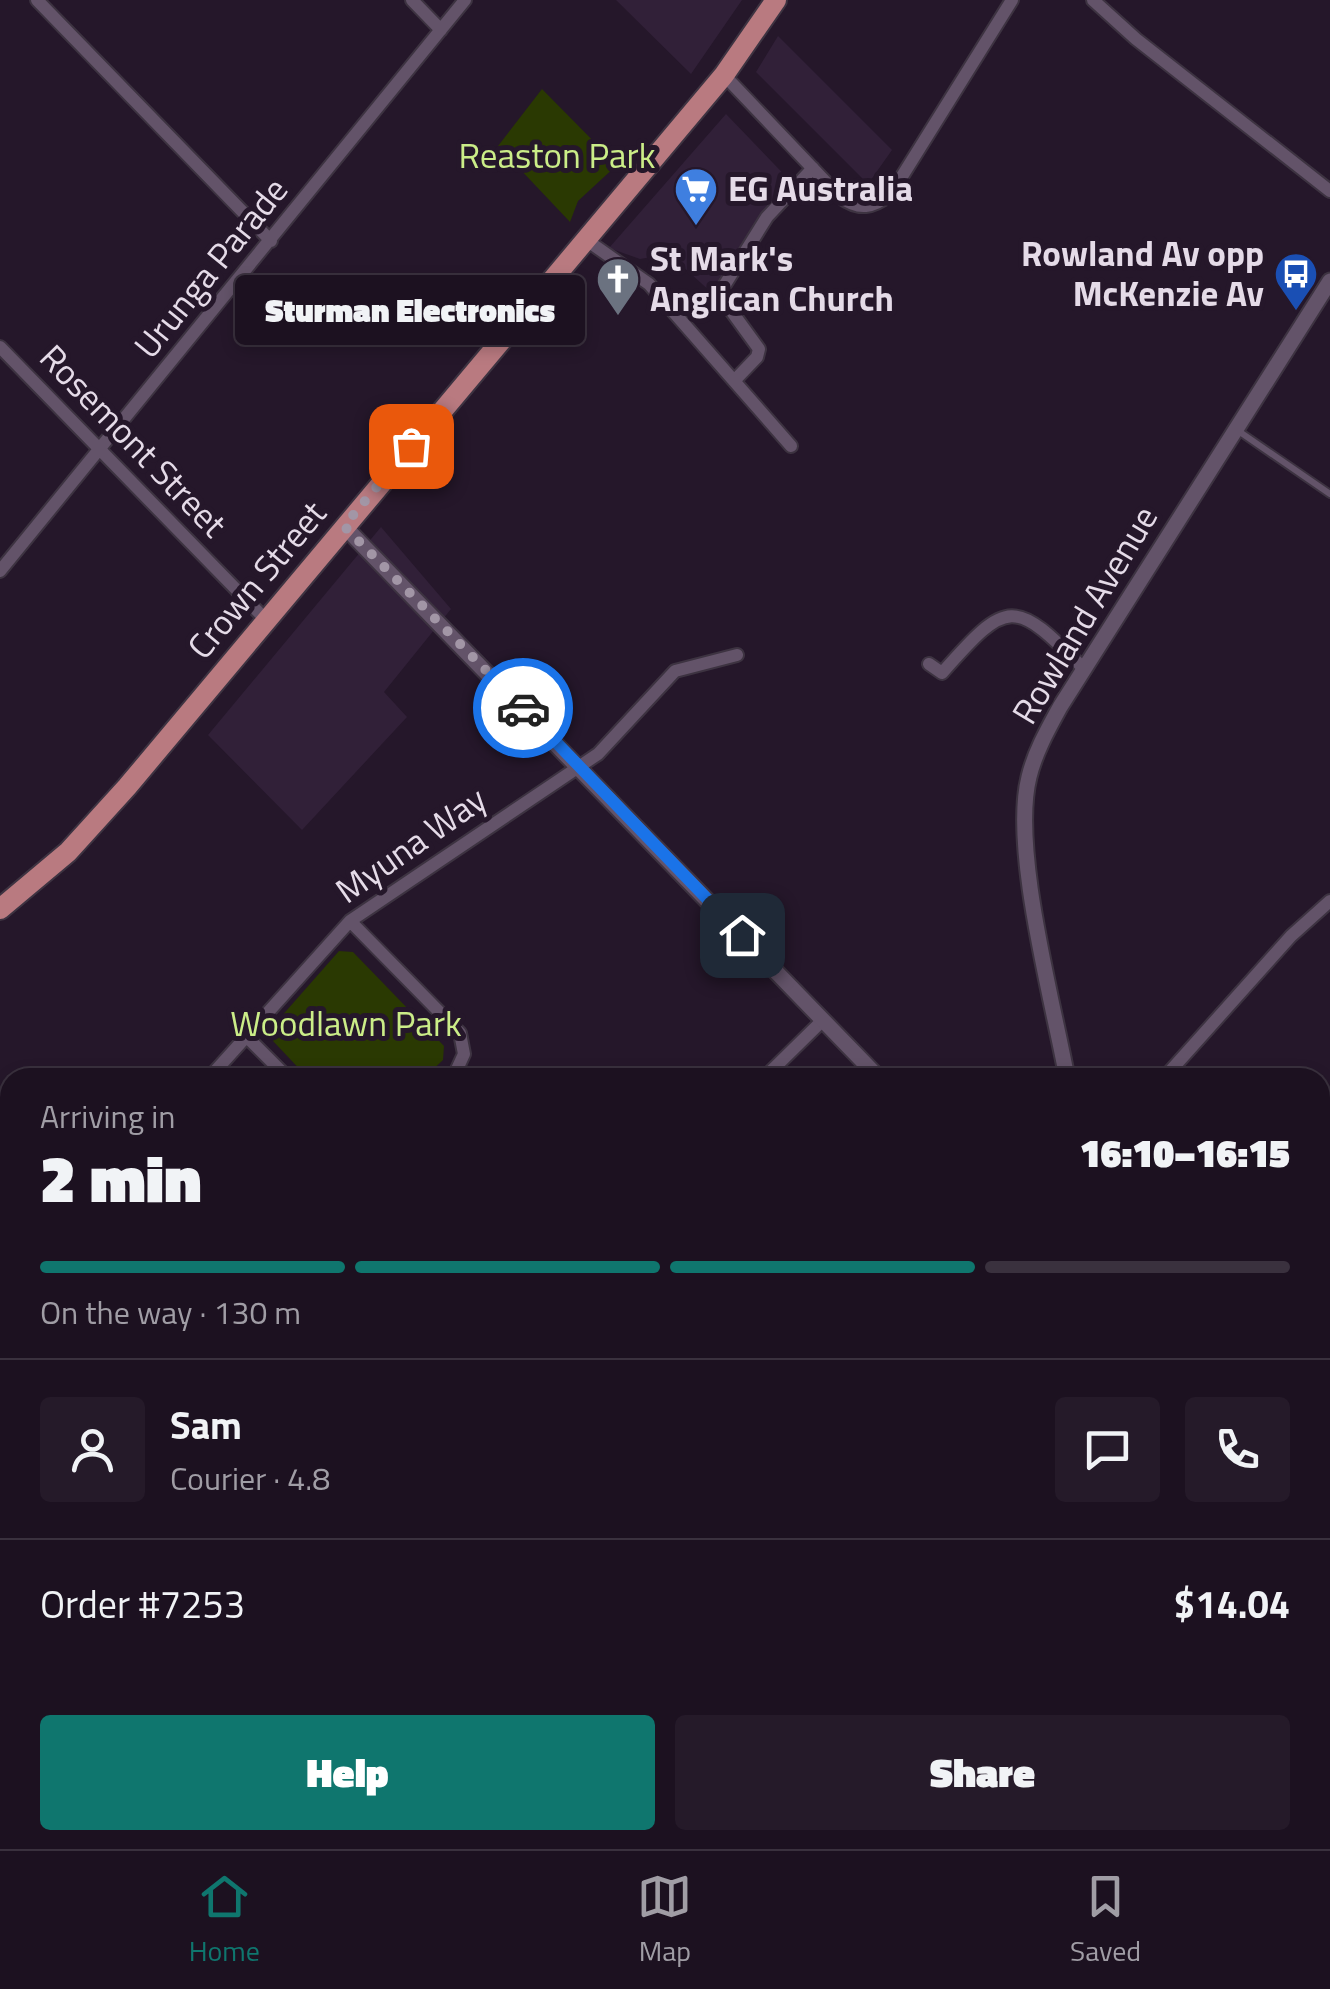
<!DOCTYPE html>
<html lang="en">
<head>
<meta charset="utf-8">
<style>
  :root { --surface:#1c1120; --page:#251a29; --text:#f1f3f6; --muted:#a09da5; --line:#3a313e; --accent:#0f766e }
  body { margin:0; font-family:"Titillium Web",sans-serif; background:var(--page); color:var(--text); height:100vh; display:flex; flex-direction:column; font-size:38px; white-space:nowrap }
  * { box-sizing:border-box; margin:0 }
  p { font-size:32px; color:var(--muted) }
  .icon { flex:none; width:55px; height:55px; fill:none; stroke:currentColor; stroke-width:2; stroke-linecap:round; stroke-linejoin:round }
  .map { position:relative; flex:1; overflow:hidden }
  .side { position:absolute; left:0px; top:1068px; width:1330px; height:782px; display:flex; flex-direction:column; background:var(--surface); border-radius:30px 30px 0 0; box-shadow:0 5px 15px #0003,0 0 0 2px var(--line) }
  .side>* { flex:none }
  .pin { position:absolute; display:grid; place-items:center; width:85px; height:85px; color:#fff; margin:-42px; border-radius:20px; box-shadow:0 5px 15px #0006 }
  .courier { position:absolute; display:grid; place-items:center; width:100px; height:100px; margin:-50px; border:8px solid #1a73e8; border-radius:50%; background:#fff; color:#222; box-shadow:0 2px 12px #0007 }
  .bubble { position:absolute; height:70px; border-radius:10px; background:var(--surface); box-shadow:0 5px 15px #0003,0 0 0 2px var(--line); font-size:32px; font-weight:800; line-height:70px; text-align:center }
  .summary em { font-style:normal; font-weight:800 }
  .summary div { display:flex; flex-direction:column-reverse }
  .summary { display:flex; align-items:center; justify-content:space-between; height:170px; padding:0 40px }
  h1 { font-size:65px; font-weight:800; line-height:75px }
  .bar { display:grid; grid-template-columns:repeat(4,1fr); gap:15px 10px; align-content:center; height:120px; padding:0 40px }
  .bar i { height:12px; border-radius:8px; background:var(--line) }
  .bar .current { background:var(--accent) }
  .bar p { grid-column:span 4 }
  .line { display:flex; align-items:center; gap:25px; padding:0 40px; border-top:2px solid var(--line) }
  .line div { flex:1 }
  .round { display:grid; place-items:center; flex:none; width:105px; height:105px; border-radius:10px; background:var(--page) }
  .button { display:flex; gap:20px; margin-top:auto; padding:20px 40px }
  .button a { flex:1; height:115px; border-radius:10px; background:var(--accent); color:#fff; font-size:40px; font-weight:800; line-height:115px; text-align:center }
  .button a+a { background:var(--page); color:var(--text) }
  .dock { display:flex; justify-content:space-around; align-items:center; height:140px; border-top:2px solid var(--line); background:var(--surface); font-size:28px; color:var(--muted) }
  .dock a { display:grid; justify-items:center; gap:5px }
  .dock .current { color:var(--accent) }
  .map>svg:first-child { display:block }
</style>
</head>
<body>
<div class="map">
<svg width="1330" height="1849" viewBox="0 0 1330 1849">
  <rect width="100%" height="100%" fill="#25172a"/>
  <path fill="#312038" d="M 616,0 L 742,0 L 691,74 Z
    M 778,36 L 892,150 L 868,184 L 756,72 Z
    M 726,114 L 798,189 L 712,293 L 669,254 L 640,259 L 609,248 Z
    M 381,527 L 451,609 L 384,692 L 407,717 L 302,830 L 208,735 Z"/>
  <path fill="#2a3902" d="M 542,89 L 617,165 L 578,201 L 570,222 L 498,146 Z
    M 339,951 L 353,952 L 444,1046 L 443,1060 L 425,1077 L 307,1077 L 273,1041 L 272,1027 Z
    M 1330,1209 L 1330,1325 L 1320,1325 L 1320,1238 Z"/>
  <g fill="none" stroke-linecap="round" stroke-linejoin="round">
    <g stroke="#3d3341" stroke-width="10">
      <path id="service" d="M 1237,430 L 1330,494"/>
    </g>
    <g stroke="#3d3341" stroke-width="16">
      <path id="minor" d="M 37,0 L 271,241
        M 412,0 L 441,30
        M 1093,0 L 1136,39 L 1330,191
        M 724,75 L 840,197 C 859,211 873,208 891,194 L 1012,0
        M 585,239 L 649,284 L 791,446
        M 0,347 L 266,620
        M 734,381 L 757,357 L 759,349 L 719,294 L 767,217 L 813,168
        M 0,571 L 465,0
        M 929,664 L 942,673 C 1008,598 1014,598 1084,669
        M 350,921 L 460,1033 L 464,1054 L 453,1078
        M 246,1036 L 288,1078
        M 209,1078 L 350,921 L 598,754 L 675,671 L 737,655
        M 764,1078 L 823,1020
        M 1164,1078 L 1291,936 L 1330,901
        M 1320,1208 L 1330,1192
        M 1320,1337 L 1330,1338
        M 1320,1608 L 1330,1598"/>
    </g>
    <g stroke="#3d3341" stroke-width="19">
      <path id="tertiary" d="M 344,526 L 879,1078
        M 1067,1078 C 1053,1001 1011,848 1029,777 C 1035,752 1048,729 1060,707 L 1330,281
        M 0,1516 L 10,1517
        M 358,1840 L 378,1849
        M 1068,1849 L 1078,1840"/>
    </g>
    <g stroke="#3d3341" stroke-width="24">
      <path id="primary" d="M 0,909 L 68,852 L 127,787 L 724,75 L 776,0"/>
    </g>
    <use href="#service" stroke="#635369" stroke-width="6"/>
    <use href="#minor" stroke="#635369" stroke-width="12"/>
    <use href="#tertiary" stroke="#635369" stroke-width="15"/>
    <use href="#primary" stroke="#b97a80" stroke-width="20"/>
  </g>
  <g fill="none" stroke-linecap="round" stroke-linejoin="round">
    <path stroke="#a296a6" stroke-width="10" stroke-dasharray="0 18" d="M 411,446 L 344,526 L 523,708"/>
    <path stroke="#1a73e8" stroke-width="12" d="M 523,708 L 742,935"/>
  </g>
  <defs>
    <g id="supermarket-pin" transform="scale(2.25)"><path d="M0 17L-7.5 6A9.5 9.5 0 1 1 7.5 6Z" fill="#3f7fe0" stroke="#25172a"/><path d="M-6-5.5h2.5l.6 2H6L4.5 2H-2.5L-4.4-4H-6ZM-1.5 3.2a1.3 1.3 0 1 0 .1 0ZM3 3.2a1.3 1.3 0 1 0 .1 0Z" fill="#fff"/></g>
    <g id="bus-pin" transform="scale(2.25)"><path d="M0 17L-7.5 6A9.5 9.5 0 1 1 7.5 6Z" fill="#1a4fb4" stroke="#25172a"/><path d="M-5-6H5V4H4V6H2V4H-2V6H-4V4H-5ZM-3.5-4V0h7V-4ZM-3.5 1.2v1.5H-2V1.2ZM2 1.2v1.5H3.5V1.2Z" fill="#fff"/></g>
    <g id="church-pin" transform="scale(2.25)"><path d="M0 17L-7.5 6A9.5 9.5 0 1 1 7.5 6Z" fill="#6b7280" stroke="#25172a"/><path d="M-1.2-6h2.4v3.5h3.3v2.4h-3.3V6h-2.4V-.1h-3.3v-2.4h3.3Z" fill="#fff"/></g>
  </defs>
  <g fill-rule="evenodd">
    <use href="#supermarket-pin" x="696" y="189"/>
    <use href="#bus-pin" x="1296" y="274"/>
    <use href="#church-pin" x="618" y="279"/>
  </g>
  <g text-anchor="middle" stroke-width="10" stroke-linejoin="round" paint-order="stroke">
    <g font-size="35" fill="#cbed88" stroke="#25172a">
      <text x="557" y="168">Reaston Park</text>
      <text x="346" y="1036">Woodlawn Park</text>
    </g>
    <g font-size="35" font-weight="bold" fill="#e5dbe8" stroke="#25172a" text-anchor="start">
      <text x="728" y="201">EG Australia</text>
      <text x="1264" y="266" text-anchor="end">Rowland Av opp<tspan x="1264" dy="40">McKenzie Av</tspan></text>
      <text x="650" y="271">St Mark's<tspan x="650" dy="40">Anglican Church</tspan></text>
    </g>
    <g font-size="35" fill="#e5dbe8" stroke="#25172a">
      <text transform="translate(211 268) rotate(-51)" y="12">Urunga Parade</text>
      <text transform="translate(133 441) rotate(46)" y="12">Rosemont Street</text>
      <text transform="translate(257 580) rotate(-50)" y="12">Crown Street</text>
      <text transform="translate(1085 615) rotate(-59)" y="12">Rowland Avenue</text>
      <text transform="translate(411 845) rotate(-35)" y="12">Myuna Way</text>
    </g>
  </g>
</svg>
<div class="pin" style="left:411px;top:446px;background:#ea580c"><svg class="icon" aria-label="bag" viewBox="0 0 24 24"><path d="M5 8h14l-1 12H6zM9 8a3 3 0 0 1 6 0"/></svg></div>
<div class="pin" style="left:742px;top:935px;background:#1f2937"><svg class="icon" aria-label="home" viewBox="0 0 24 24"><path d="M3 11l9-7 9 7M6 9v11h12V9"/></svg></div>
<div class="courier" style="left:523px;top:708px"><svg class="icon" aria-label="car" viewBox="0 0 24 24"><path d="M5 17H2v-5l4-1 3-4h7l3 4 3 1v5h-3M9 17h6M6 11h13"/><circle cx="7" cy="17" r="2"/><circle cx="17" cy="17" r="2"/></svg></div>
<div class="bubble" style="left:235px;top:275px;width:350px">Sturman Electronics</div>
<section class="side">
<div class="summary"><div><h1>2 min</h1><p>Arriving in</p></div><em>16:10–16:15</em></div>
<div class="bar"><i class="current"></i><i class="current"></i><i class="current"></i><i></i><p>On the way · 130 m</p></div>
<div class="line" style="height:180px"><a class="round"><svg class="icon" aria-label="person" viewBox="0 0 24 24"><circle cx="12" cy="8" r="4"/><path d="M4 21q1-7 8-7t8 7"/></svg></a><div><b>Sam</b><p>Courier · 4.8</p></div><a class="round"><svg class="icon" aria-label="chat" viewBox="0 0 24 24"><path d="M4 5h16v11H9l-5 4z"/></svg></a><a class="round"><svg class="icon" aria-label="phone" viewBox="0 0 24 24"><path d="M5 4h4l2 5-3 2q2 4 5 5l2-3 5 2v4C11 20 4 13 5 4z"/></svg></a></div>
<div class="line" style="height:130px"><div>Order #7253</div><b>$14.04</b></div>
<div class="button"><a>Help</a><a>Share</a></div>
</section>
</div>
<nav class="dock">
<a class="current"><svg class="icon" aria-label="home" viewBox="0 0 24 24"><path d="M3 11l9-7 9 7M6 9v11h12V9"/></svg>Home</a>
<a><svg class="icon" aria-label="map" viewBox="0 0 24 24"><path d="M3 6l6-2 6 2 6-2v14l-6 2-6-2-6 2zM9 4v14M15 6v14"/></svg>Map</a>
<a><svg class="icon" aria-label="saved" viewBox="0 0 24 24"><path d="M7 4h10v16l-5-4-5 4z"/></svg>Saved</a>
</nav>
</body>
</html>
